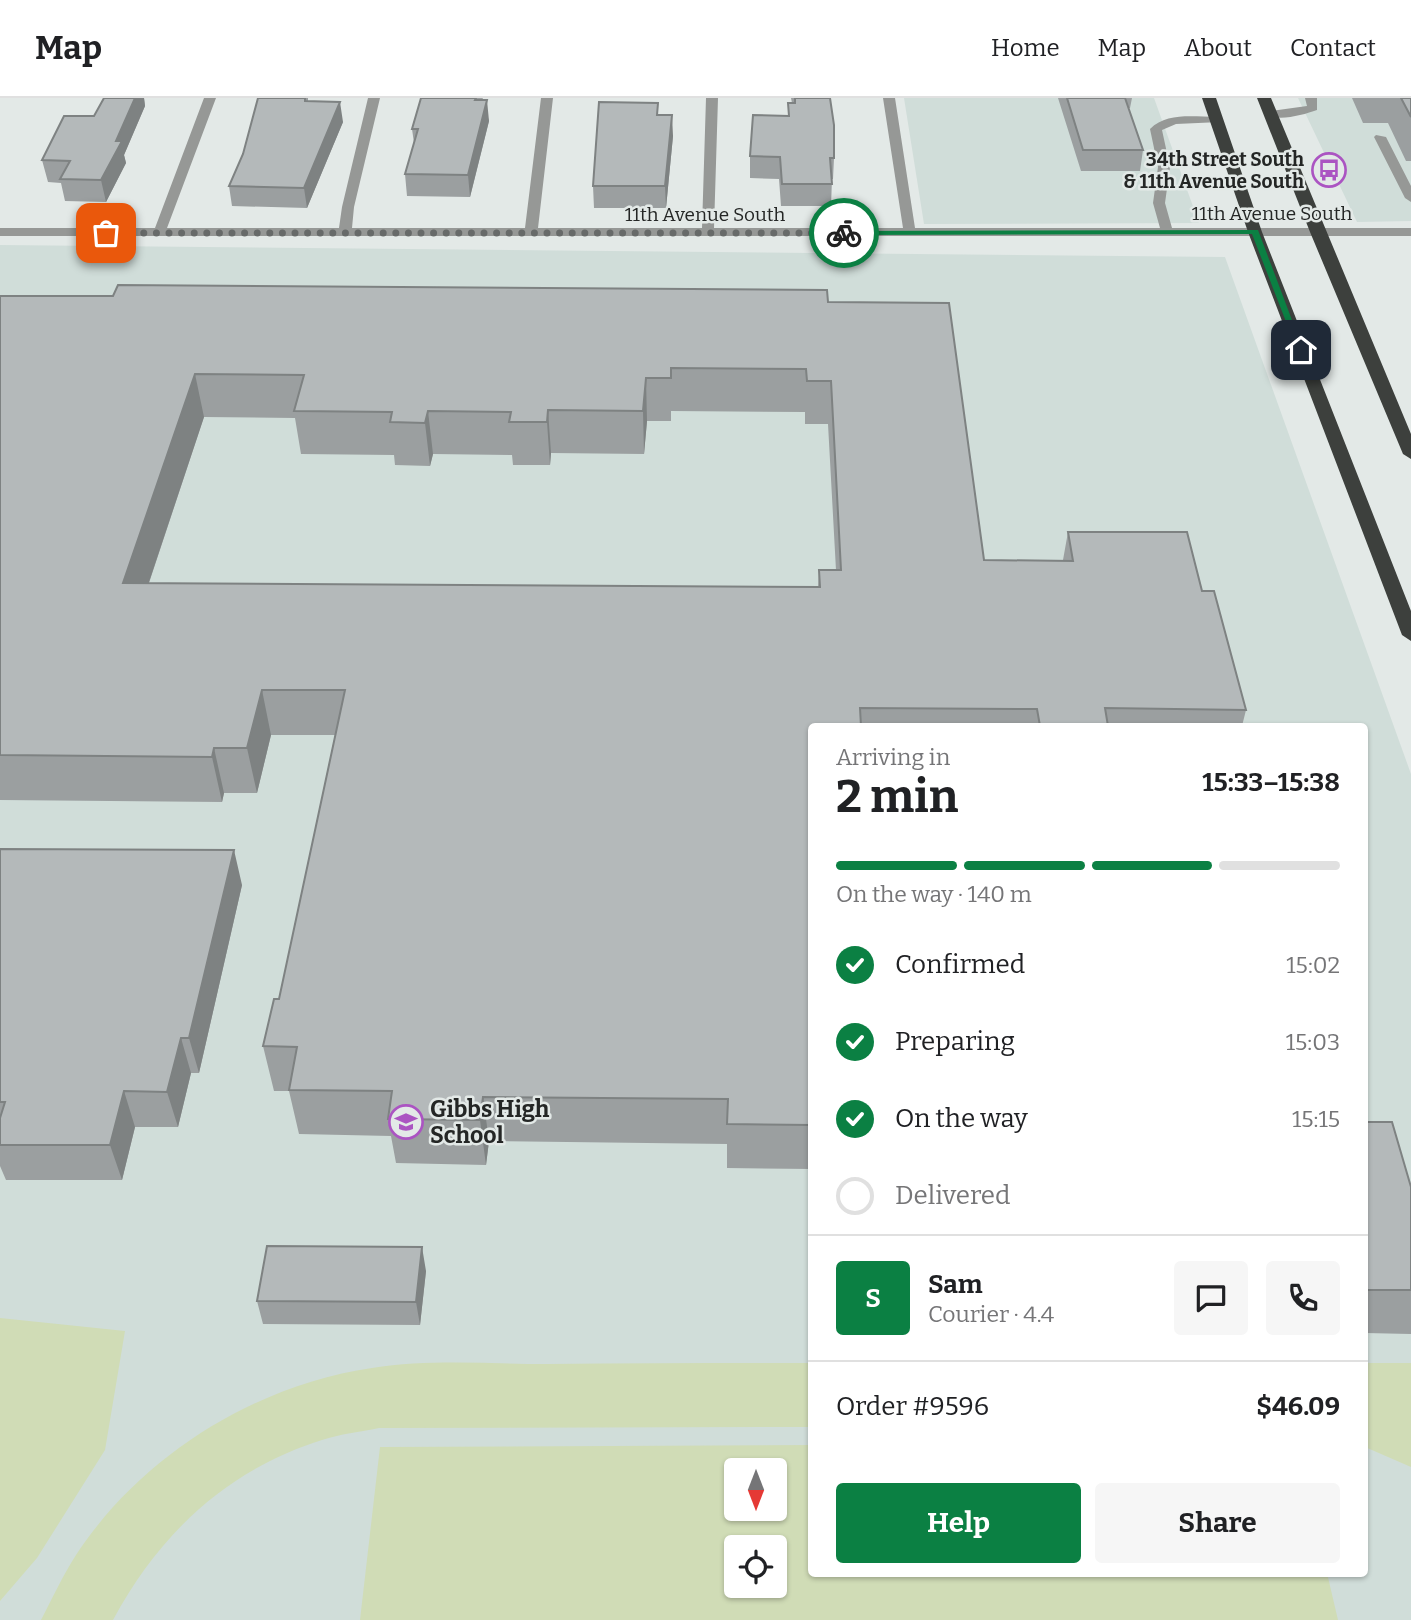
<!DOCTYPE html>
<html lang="en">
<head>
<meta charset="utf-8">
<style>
  :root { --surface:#fff; --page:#f6f6f6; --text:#202124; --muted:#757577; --line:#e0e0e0; --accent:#0b8043 }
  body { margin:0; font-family:Bitter,serif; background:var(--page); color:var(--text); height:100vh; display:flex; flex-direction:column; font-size:26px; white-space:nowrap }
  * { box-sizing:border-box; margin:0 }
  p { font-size:23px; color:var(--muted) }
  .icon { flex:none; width:38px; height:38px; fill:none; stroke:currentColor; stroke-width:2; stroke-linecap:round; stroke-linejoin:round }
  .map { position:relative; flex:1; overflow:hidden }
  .drawer { position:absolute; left:808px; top:625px; width:560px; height:854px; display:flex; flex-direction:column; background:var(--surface); border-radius:7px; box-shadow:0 2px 5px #0004 }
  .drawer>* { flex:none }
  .needle { width:46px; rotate:180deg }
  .controls { position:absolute; left:724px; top:1360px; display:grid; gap:14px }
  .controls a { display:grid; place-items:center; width:63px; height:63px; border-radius:7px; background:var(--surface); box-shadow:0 2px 5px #0004; font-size:35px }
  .pin { position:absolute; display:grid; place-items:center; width:60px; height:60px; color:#fff; margin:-30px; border-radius:14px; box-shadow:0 4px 10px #0006 }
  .courier { position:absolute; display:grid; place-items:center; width:70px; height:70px; margin:-35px; border:5px solid #0b8043; border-radius:50%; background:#fff; color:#222; box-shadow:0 2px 9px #0007 }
  .summary em { font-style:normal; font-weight:700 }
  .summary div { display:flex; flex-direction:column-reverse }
  .summary { display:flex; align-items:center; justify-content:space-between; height:119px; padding:0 28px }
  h1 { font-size:46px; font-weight:700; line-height:52px }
  .bar { display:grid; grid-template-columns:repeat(4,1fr); gap:10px 7px; align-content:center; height:84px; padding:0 28px }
  .bar i { height:9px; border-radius:5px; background:var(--line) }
  .bar .current { background:var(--accent) }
  .bar p { grid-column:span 4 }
  .line { display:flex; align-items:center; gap:18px; padding:0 28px; border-top:2px solid var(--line) }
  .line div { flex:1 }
  .round { display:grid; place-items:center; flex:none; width:74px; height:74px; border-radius:7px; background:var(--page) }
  ol { padding:0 28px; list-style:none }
  li { display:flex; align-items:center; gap:21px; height:77px }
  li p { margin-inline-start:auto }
  li .icon { padding:7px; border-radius:50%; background:var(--accent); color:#fff; stroke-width:4 }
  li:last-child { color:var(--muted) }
  li i { width:38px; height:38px; border:4px solid var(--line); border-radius:50% }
  .action { display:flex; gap:14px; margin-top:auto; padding:14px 28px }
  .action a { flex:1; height:80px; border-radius:7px; background:var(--accent); color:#fff; font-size:28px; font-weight:700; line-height:80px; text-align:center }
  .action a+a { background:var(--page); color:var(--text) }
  header { display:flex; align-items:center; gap:42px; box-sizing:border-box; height:98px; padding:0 35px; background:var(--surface); border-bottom:2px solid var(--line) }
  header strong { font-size:33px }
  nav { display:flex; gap:38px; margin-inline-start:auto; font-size:24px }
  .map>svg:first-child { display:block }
</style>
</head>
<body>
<header>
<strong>Map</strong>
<nav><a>Home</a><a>Map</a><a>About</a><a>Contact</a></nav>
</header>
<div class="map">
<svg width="1411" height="1522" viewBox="0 0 1411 1522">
  <rect width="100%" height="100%" fill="#e3e9e7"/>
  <path fill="#d0ddd9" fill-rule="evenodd" d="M 904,0 L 1154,0 L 1199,125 L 924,126 Z
    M 1298,0 L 1411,0 L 1411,123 L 1357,124 Z
    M 0,147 L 1225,159 L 1411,676 L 1411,1522 L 0,1522 ZM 812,628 L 1365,628 L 1365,1475 L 812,1475 ZM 737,1372 L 775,1372 L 775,1410 L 737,1410 ZM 737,1449 L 775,1449 L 775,1488 L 737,1488 Z"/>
  <path fill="#d0dcb6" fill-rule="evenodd" d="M 0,1220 L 125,1233 L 105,1352 L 37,1460 L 0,1503 Z
    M 812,1265 L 812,1329 L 379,1330 C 360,1334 340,1336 322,1342 C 227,1372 160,1435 113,1522 L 41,1522 C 52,1501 63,1477 76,1457 C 141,1358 255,1287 372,1270 C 429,1261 490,1266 547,1266 C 635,1265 724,1265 812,1265 Z
    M 1365,1265 L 1411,1265 L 1411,1369 L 1365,1349 Z
    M 812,1347 L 812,1475 L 1327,1475 L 1338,1522 L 360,1522 L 380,1349 ZM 775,1372 L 775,1410 L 737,1410 L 737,1372 ZM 775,1449 L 775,1488 L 737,1488 L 737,1449 Z"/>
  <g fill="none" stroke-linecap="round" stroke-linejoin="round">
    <path fill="#969896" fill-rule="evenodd" d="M 204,0 L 216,0 L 167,130 L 339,130 L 342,109 L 368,0 L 380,0 L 354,109 L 352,130 L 525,130 L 541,0 L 553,0 L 538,130 L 702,130 L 706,0 L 718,0 L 714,130 L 903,130 L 883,0 L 895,0 L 915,130 L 1160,130 L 1153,105 L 1158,69 L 1150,31 C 1167,14 1194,19 1216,19 L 1222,22 L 1220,24 L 1176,26 L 1162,32 L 1170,69 L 1165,105 L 1172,130 L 1411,130 L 1411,138 L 0,138 L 0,130 L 155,130 Z
      M 1305,0 L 1317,0 L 1317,12 C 1303,17 1278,24 1265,16 L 1271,13 L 1307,8 Z
      M 1376,37 L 1386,39 L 1411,88 L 1411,104 L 1405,100 L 1374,39 Z"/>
    <path fill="#3d403d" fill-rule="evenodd" d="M 1202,0 L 1216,0 L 1262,134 L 1411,513 L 1411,543 L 1402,537 L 1248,134 Z
      M 1257,0 L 1271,0 L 1411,336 L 1411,361 L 1403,356 L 1310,134 Z"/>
  </g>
  <path fill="#9b9fa0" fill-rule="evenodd" d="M 104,0 L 144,0 L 145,8 L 124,57 L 126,65 L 106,104 L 65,103 L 61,85 L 48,84 L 42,62 L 94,18 Z
    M 258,0 L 308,0 L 308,3 L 343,24 L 307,110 L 232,108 L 229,88 L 243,56 Z
    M 421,0 L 483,0 L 482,2 L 489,23 L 470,99 L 407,98 L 405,76 L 414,45 L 412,31 Z
    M 791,0 L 830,0 L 834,60 L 833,81 L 832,81 L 831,108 L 781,108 L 779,81 L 750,80 L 750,58 L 788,18 L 788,5 L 792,5 Z
    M 1058,0 L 1132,0 L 1130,10 L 1128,10 L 1143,52 L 1140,73 L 1081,73 Z
    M 1352,0 L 1411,0 L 1411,63 L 1406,63 L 1388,25 L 1363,25 Z
    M 658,17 L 673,38 L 666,110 L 594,110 L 593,88 Z
    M 0,198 L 828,204 L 984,462 L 1063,462 L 1068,434 L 1202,493 L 1246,612 L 1242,628 L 812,628 L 812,1071 L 727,1070 L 727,1046 L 489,1043 L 486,1067 L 396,1065 L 391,1038 L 299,1036 L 289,993 L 274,993 L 263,948 L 279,901 L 335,637 L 271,637 L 257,695 L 224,695 L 222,704 L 0,702 ZM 671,313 L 805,314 L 805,326 L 828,326 L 836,472 L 819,472 L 818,489 L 149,485 L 204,319 L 295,320 L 301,356 L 394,357 L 395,367 L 430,368 L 433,356 L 512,357 L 513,367 L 550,367 L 551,355 L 644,356 L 647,323 L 671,323 Z
    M 0,751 L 242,787 L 199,975 L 191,975 L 178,1029 L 135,1029 L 122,1082 L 6,1082 L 0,1068 Z
    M 1365,1024 L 1411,1089 L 1411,1236 L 1365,1235 Z
    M 426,1173 L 420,1227 L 263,1226 L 257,1203 Z"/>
  <path fill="#7e8282" d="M 135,0 L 144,0 L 145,8 L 124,57 L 126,65 L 106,104 L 101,82 L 116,43 Z
    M 487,2 L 489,23 L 470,99 L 468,77 Z
    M 340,4 L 343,24 L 307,110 L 304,90 Z
    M 672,17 L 673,38 L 666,110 L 665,88 Z
    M 195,276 L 204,319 L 134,529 L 123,485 Z
    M 646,280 L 647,323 L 644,356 L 643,313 Z
    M 548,312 L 551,355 L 550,367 L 547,324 Z
    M 428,313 L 433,356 L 430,368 L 425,325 Z
    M 262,592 L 271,637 L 257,695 L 247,650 Z
    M 214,650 L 224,695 L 222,704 L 212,659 Z
    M 234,752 L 242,787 L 199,975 L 189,940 Z
    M 181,940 L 191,975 L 178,1029 L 167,994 Z
    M 124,993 L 135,1029 L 122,1082 L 110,1047 Z
    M 483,999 L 489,1043 L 486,1067 L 480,1022 Z
    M 422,1149 L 426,1173 L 420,1227 L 416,1204 Z"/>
  <path fill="#b4b9ba" stroke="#7e8282" stroke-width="2" fill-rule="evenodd" d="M 104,0 L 135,0 L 116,43 L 122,43 L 101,82 L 60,81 L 70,63 L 42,62 L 64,18 L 94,18 Z
    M 258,0 L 305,0 L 305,3 L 340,4 L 304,90 L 229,88 L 243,56 Z
    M 421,0 L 476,0 L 475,2 L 487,2 L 468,77 L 405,76 L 418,31 L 412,31 Z
    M 795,0 L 830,0 L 834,27 L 834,60 L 830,60 L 832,86 L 782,86 L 780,59 L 750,58 L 753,17 L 789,18 L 788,5 L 795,5 Z
    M 1067,0 L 1125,0 L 1143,52 L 1083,52 Z
    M 1401,0 L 1411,0 L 1411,19 Z
    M 599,4 L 658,5 L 657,17 L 672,17 L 665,88 L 593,88 Z
    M 118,187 L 827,192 L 828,204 L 949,205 L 984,462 L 1073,463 L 1068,434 L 1187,434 L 1202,493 L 1214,493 L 1246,612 L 1105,610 L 1108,628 L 1040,628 L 1037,611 L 860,610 L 861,628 L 812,628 L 812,1027 L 727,1026 L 728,1001 L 483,999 L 480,1022 L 388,1021 L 392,993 L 289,992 L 297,949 L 263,948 L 274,901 L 279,901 L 345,592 L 262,592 L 247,650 L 214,650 L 212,659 L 0,657 L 0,198 L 113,198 ZM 671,270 L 806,271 L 807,283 L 831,283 L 841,472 L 819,472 L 820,489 L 123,485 L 195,276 L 304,277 L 294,313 L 392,314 L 390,324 L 425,325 L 428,313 L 511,314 L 509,324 L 547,324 L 548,312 L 643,313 L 646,280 L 671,280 Z
    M 0,751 L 234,752 L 189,940 L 181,940 L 167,994 L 124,993 L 110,1047 L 0,1047 L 0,1020 L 5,1004 L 0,1004 Z
    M 1365,1024 L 1392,1024 L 1411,1089 L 1411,1192 L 1365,1192 Z
    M 267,1148 L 422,1149 L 416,1204 L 257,1203 Z"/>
  <path fill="#0b8043" d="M 1258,132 L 1304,254 L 1297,252 L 1252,136 L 844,137 L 840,135 L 844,133 Z"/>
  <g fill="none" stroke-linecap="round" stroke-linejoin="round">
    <path stroke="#676a69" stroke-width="7" stroke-dasharray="0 12.6" d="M 106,135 L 844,135"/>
  </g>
  <defs>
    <g id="bus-ring" transform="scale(1.75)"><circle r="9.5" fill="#e3e9e7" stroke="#ab54c2" stroke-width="1.5"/><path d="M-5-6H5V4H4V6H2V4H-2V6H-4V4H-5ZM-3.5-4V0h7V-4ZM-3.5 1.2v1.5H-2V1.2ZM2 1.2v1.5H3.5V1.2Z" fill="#ab54c2"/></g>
    <g id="school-ring" transform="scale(1.75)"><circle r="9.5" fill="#e3e9e7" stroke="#ab54c2" stroke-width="1.5"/><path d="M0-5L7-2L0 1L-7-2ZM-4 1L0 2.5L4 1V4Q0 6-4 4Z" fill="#ab54c2"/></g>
  </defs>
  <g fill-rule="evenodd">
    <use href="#bus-ring" x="1329" y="72"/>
    <use href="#school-ring" x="406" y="1024"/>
  </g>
  <g text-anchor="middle" stroke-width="5" stroke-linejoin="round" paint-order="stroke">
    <g font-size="19" font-weight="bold" fill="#242625" stroke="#e3e9e7" text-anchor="end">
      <text x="1304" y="68">34th Street South<tspan x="1304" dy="22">&amp; 11th Avenue South</tspan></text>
    </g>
    <g font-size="19" fill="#242625" stroke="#e3e9e7">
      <text x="1272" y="122">11th Avenue South</text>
      <text x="705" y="123">11th Avenue South</text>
    </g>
    <g font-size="23" font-weight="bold" fill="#242625" stroke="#e3e9e7" text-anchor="start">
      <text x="430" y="1019">Gibbs High<tspan x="430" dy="26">School</tspan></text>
    </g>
  </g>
</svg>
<div class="controls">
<a><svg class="needle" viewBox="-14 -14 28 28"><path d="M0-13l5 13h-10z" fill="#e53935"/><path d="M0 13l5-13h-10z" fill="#757577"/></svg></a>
<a><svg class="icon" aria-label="locate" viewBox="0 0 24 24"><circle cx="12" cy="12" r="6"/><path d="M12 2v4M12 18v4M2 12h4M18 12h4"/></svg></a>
</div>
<div class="pin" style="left:106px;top:135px;background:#ea580c"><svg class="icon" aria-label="bag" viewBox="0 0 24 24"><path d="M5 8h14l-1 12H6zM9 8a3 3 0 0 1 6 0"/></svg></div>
<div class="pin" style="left:1301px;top:252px;background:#1f2937"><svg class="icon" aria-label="home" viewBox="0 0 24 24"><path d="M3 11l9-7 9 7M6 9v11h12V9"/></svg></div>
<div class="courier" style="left:844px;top:135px"><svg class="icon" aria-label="bike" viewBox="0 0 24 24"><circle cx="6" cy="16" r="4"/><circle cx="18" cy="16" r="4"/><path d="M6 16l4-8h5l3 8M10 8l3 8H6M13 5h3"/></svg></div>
<section class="drawer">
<div class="summary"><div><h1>2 min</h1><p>Arriving in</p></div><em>15:33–15:38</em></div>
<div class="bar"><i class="current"></i><i class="current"></i><i class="current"></i><i></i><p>On the way · 140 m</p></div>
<ol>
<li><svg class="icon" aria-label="check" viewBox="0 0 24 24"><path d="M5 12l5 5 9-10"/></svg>Confirmed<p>15:02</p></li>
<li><svg class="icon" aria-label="check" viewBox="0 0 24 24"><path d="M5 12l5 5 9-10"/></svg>Preparing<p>15:03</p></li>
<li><svg class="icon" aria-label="check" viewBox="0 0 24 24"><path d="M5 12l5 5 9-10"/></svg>On the way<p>15:15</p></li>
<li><i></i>Delivered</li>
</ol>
<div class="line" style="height:126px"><b class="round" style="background:var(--accent);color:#fff">S</b><div><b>Sam</b><p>Courier · 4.4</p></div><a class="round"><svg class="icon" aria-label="chat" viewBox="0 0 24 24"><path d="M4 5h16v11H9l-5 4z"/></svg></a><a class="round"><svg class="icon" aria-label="phone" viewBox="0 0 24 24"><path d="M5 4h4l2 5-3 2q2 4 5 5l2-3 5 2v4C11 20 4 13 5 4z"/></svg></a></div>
<div class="line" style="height:91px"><div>Order #9596</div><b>$46.09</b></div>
<div class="action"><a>Help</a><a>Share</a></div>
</section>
</div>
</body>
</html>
